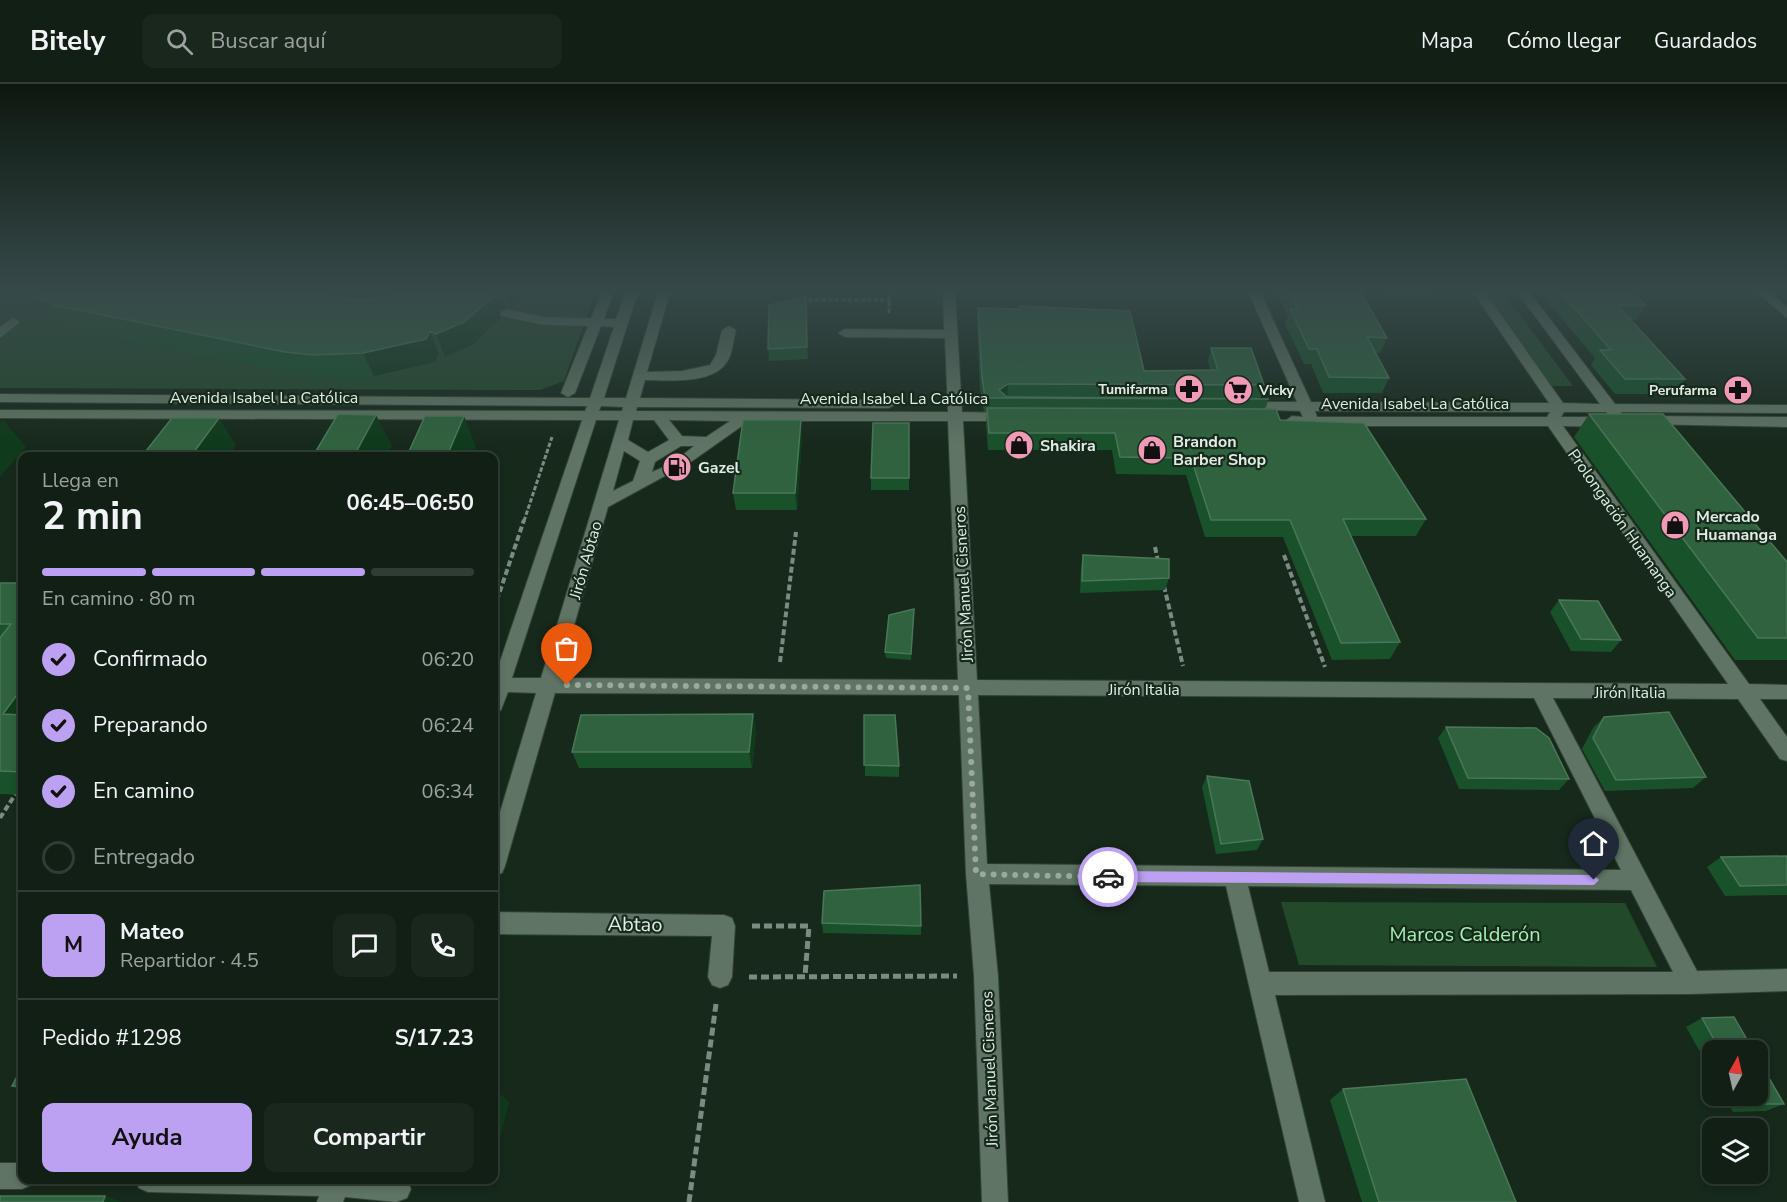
<!DOCTYPE html>
<html lang="es">
<head>
<meta charset="utf-8">
<style>
  :root { --surface:#111f14; --page:#1a271d; --text:#f1f3f6; --muted:#9ca2a0; --line:#303d34; --accent:#bca0f2 }
  body { margin:0; font-family:"Nunito Sans",sans-serif; background:var(--page); color:var(--text); height:100vh; display:flex; flex-direction:column; font-size:22px; white-space:nowrap }
  * { box-sizing:border-box; margin:0 }
  p { font-size:20px; color:var(--muted) }
  .icon { flex:none; width:33px; height:33px; fill:none; stroke:currentColor; stroke-width:2; stroke-linecap:round; stroke-linejoin:round }
  .map { position:relative; flex:1; overflow:hidden }
  .sheet { position:absolute; left:18px; top:368px; width:480px; height:732px; display:flex; flex-direction:column; background:var(--surface); border-radius:12px; box-shadow:0 3px 9px #0003,0 0 0 2px var(--line) }
  .sheet>* { flex:none }
  .needle { width:39px; rotate:8deg }
  .fabs { position:absolute; left:1702px; top:956px; display:grid; gap:12px }
  .fabs a { display:grid; place-items:center; width:66px; height:66px; border-radius:12px; background:var(--surface); box-shadow:0 3px 9px #0003,0 0 0 2px var(--line); font-size:30px }
  .pin { position:absolute; display:grid; place-items:center; width:51px; height:51px; color:#fff; margin:-62px -26px; border-radius:50% 50% 50% 0; rotate:-45deg; box-shadow:0 0 6px #0007 }
  .pin .icon { rotate:45deg }
  .courier { position:absolute; display:grid; place-items:center; width:60px; height:60px; margin:-30px; border:4px solid #bca0f2; border-radius:50%; background:#fff; color:#222; box-shadow:0 2px 8px #0007 }
  .summary em { font-style:normal; font-weight:700 }
  .summary div { display:flex; flex-direction:column-reverse }
  .summary { display:flex; align-items:center; justify-content:space-between; height:102px; padding:0 24px }
  h1 { font-size:39px; font-weight:700; line-height:45px }
  .bar { display:grid; grid-template-columns:repeat(4,1fr); gap:9px 6px; align-content:center; height:72px; padding:0 24px }
  .bar i { height:8px; border-radius:4px; background:var(--line) }
  .bar .active { background:var(--accent) }
  .bar p { grid-column:span 4 }
  .line { display:flex; align-items:center; gap:15px; padding:0 24px; border-top:2px solid var(--line) }
  .line div { flex:1 }
  .round { display:grid; place-items:center; flex:none; width:63px; height:63px; border-radius:12px; background:var(--page) }
  ol { padding:0 24px; list-style:none }
  li { display:flex; align-items:center; gap:18px; height:66px }
  li p { margin-inline-start:auto }
  li .icon { padding:6px; border-radius:50%; background:var(--accent); color:#111; stroke-width:4 }
  li:last-child { color:var(--muted) }
  li i { width:33px; height:33px; border:3px solid var(--line); border-radius:50% }
  .action { display:flex; gap:12px; margin-top:auto; padding:12px 24px }
  .action a { flex:1; height:69px; border-radius:12px; background:var(--accent); color:#111; font-size:24px; font-weight:700; line-height:69px; text-align:center }
  .action a+a { background:var(--page); color:var(--text) }
  header { display:flex; align-items:center; gap:36px; box-sizing:border-box; height:84px; padding:0 30px; background:var(--surface); border-bottom:2px solid var(--line) }
  header strong { font-size:28px }
  nav { display:flex; gap:33px; margin-inline-start:auto; font-size:21px }
  .search { width:420px; height:54px; background:var(--page); display:flex; align-items:center; gap:15px; box-sizing:border-box; padding:0 21px; border-radius:12px; color:var(--muted); font-size:22px }
  .map>svg:first-child { display:block }
</style>
</head>
<body>
<header>
<strong>Bitely</strong>
<div class="search"><svg class="icon" aria-label="search" viewBox="0 0 24 24"><circle cx="10" cy="10" r="6"/><path d="M15 15l6 6"/></svg>Buscar aquí</div>
<nav><a>Mapa</a><a>Cómo llegar</a><a>Guardados</a></nav>
</header>
<div class="map">
<svg width="1787" height="1118" viewBox="0 0 1787 1118">
  <rect width="100%" height="100%" fill="#17291b"/>
  <path fill="#23492b" d="M 0,205 L 596,205 L 564,297 L 540,306 L 0,304 Z
    M 1481,205 L 1501,205 L 1573,302 L 1551,302 Z
    M 1281,818 L 1625,819 L 1657,883 L 1299,881 Z"/>
  <g fill="none" stroke-linecap="round" stroke-linejoin="round">
    <path stroke="#354639" stroke-width="14" stroke-dasharray="14 7" stroke-linecap="butt" d="M 666,387 L 683,377"/>
    <g stroke="#344236" stroke-width="2">
      <path id="minor" d="M 603,205 L 615,205 L 604,235 L 616,235 L 627,205 L 639,205 L 604,314 L 626,314 L 659,205 L 671,205 L 647,288 L 682,287 L 710,281 L 716,271 L 722,246 L 729,242 L 736,246 C 733,256 733,269 727,278 C 712,301 668,296 645,296 L 640,314 L 889,316 L 896,320 L 889,324 L 637,323 L 636,327 L 948,328 L 945,254 L 845,253 L 838,249 L 845,245 L 944,246 L 943,205 L 955,205 L 962,328 L 1009,329 L 1016,333 L 1009,337 L 963,337 L 977,596 L 1728,600 L 1548,342 L 1292,342 L 1285,337 L 1292,332 L 1303,333 L 1300,327 L 1239,325 L 1237,322 L 1244,318 L 1297,318 L 1247,205 L 1259,205 L 1311,318 L 1549,319 L 1471,205 L 1483,205 L 1563,319 L 1600,320 L 1515,205 L 1527,205 L 1615,320 L 1787,321 L 1787,329 L 1621,328 L 1620,333 L 1615,334 L 1606,328 L 1564,328 L 1561,333 L 1609,333 L 1616,338 L 1609,343 L 1563,342 L 1749,600 L 1787,601 L 1787,615 L 1760,615 L 1787,653 L 1787,677 L 1780,675 L 1738,615 L 1553,614 L 1697,887 L 1787,885 L 1787,907 L 1691,910 L 1275,911 L 1325,1118 L 1299,1118 L 1226,802 L 989,800 L 998,892 L 1008,1118 L 982,1118 L 974,892 L 966,790 L 959,611 L 555,609 L 505,782 L 502,789 L 494,792 L 494,748 L 536,609 L 508,608 L 501,626 L 494,629 L 494,595 L 582,336 L 0,334 L 0,326 L 585,327 L 587,322 L 0,318 L 0,310 L 590,314 L 614,243 L 601,242 L 575,309 L 568,313 L 561,309 L 588,242 L 544,241 L 501,232 L 500,229 L 506,225 L 544,233 L 591,234 ZM 601,322 L 623,323 L 622,327 L 599,327 ZM 1315,327 L 1550,328 L 1547,333 L 1317,333 ZM 596,336 L 619,336 L 541,594 L 512,594 ZM 633,336 L 654,336 L 669,356 L 648,368 L 628,356 ZM 669,336 L 730,337 L 706,353 L 682,352 ZM 749,337 L 948,337 L 958,596 L 559,594 L 608,423 L 674,387 L 666,382 L 652,388 L 655,378 L 681,362 L 694,362 L 675,377 L 683,382 L 688,380 ZM 624,367 L 640,377 L 633,397 L 613,407 ZM 978,611 L 1534,614 L 1621,786 L 987,780 ZM 1248,802 L 1631,806 L 1673,888 L 1269,888 Z
        M 1753,205 L 1766,205 L 1787,223 L 1787,234 Z
        M 13,234 L 20,238 L 0,254 L 0,243 Z
        M 1646,332 L 1787,333 L 1787,343 L 1641,340 L 1639,337 Z
        M 494,828 L 724,831 L 732,834 L 735,842 L 732,893 L 728,901 L 720,904 L 712,901 L 708,893 L 712,852 L 494,850 Z
        M 0,1079 L 22,1079 L 22,1095 L 34,1095 L 31,1101 L 22,1105 L 0,1105 Z
        M 135,1095 L 406,1095 L 411,1105 L 407,1114 L 396,1118 L 345,1113 L 343,1118 L 317,1118 L 319,1112 L 148,1108 L 139,1104 Z"/>
    </g>
    <path stroke="#7c8b7f" stroke-width="3" stroke-dasharray="4.5 2" stroke-linecap="butt" d="M 890,205 L 889,228 L 892,228
      M 802,216 L 890,216
      M 524,437 L 552,353"/>
    <path stroke="#7c8b7f" stroke-width="4" stroke-dasharray="6 3" stroke-linecap="butt" d="M 1155,463 L 1158,477
      M 1284,471 L 1325,583
      M 1164,502 L 1183,582
      M 494,525 L 524,436
      M 780,578 L 796,448
      M 0,734 L 22,700"/>
    <path stroke="#7c8b7f" stroke-width="5" stroke-dasharray="8 4" stroke-linecap="butt" d="M 752,842 L 809,842 L 805,892
      M 749,893 L 957,892
      M 689,1118 L 716,920"/>
    <use href="#minor" fill="#5f7462" fill-rule="evenodd"/>
  </g>
  <path fill="#19512b" d="M 402,205 L 530,205 L 511,224 L 505,223 L 499,227 L 501,234 L 472,261 L 445,273 L 439,270 L 435,278 L 374,292 L 325,293 L 297,291 L 70,244 L 57,238 L 40,215 L 368,216 L 394,212 Z
    M 1275,205 L 1359,205 L 1387,254 L 1380,269 L 1376,269 L 1389,294 L 1382,309 L 1323,309 L 1311,280 L 1304,280 L 1285,240 L 1288,232 Z
    M 1386,205 L 1430,205 L 1428,209 L 1388,208 Z
    M 1537,205 L 1630,205 L 1646,221 L 1636,236 L 1630,236 L 1685,295 L 1674,310 L 1615,310 L 1591,281 L 1595,274 Z
    M 1019,222 L 1144,287 L 1210,286 L 1208,277 L 1211,264 L 1264,301 L 1260,315 L 1269,315 L 1265,325 L 1426,435 L 1416,452 L 1351,452 L 1400,558 L 1390,575 L 1332,576 L 1283,453 L 1205,453 L 1186,391 L 1116,390 L 1112,366 L 988,366 L 986,341 L 987,328 L 984,328 L 980,306 L 977,237 L 978,224 L 1019,225 Z
    M 807,224 L 808,275 L 769,277 L 768,265 Z
    M 1589,330 L 1787,478 L 1787,576 L 1735,576 L 1574,353 Z
    M 909,339 L 909,406 L 871,406 L 871,394 Z
    M 802,354 L 797,426 L 736,426 L 733,409 Z
    M 1083,471 L 1169,494 L 1165,506 L 1080,509 L 1081,483 Z
    M 0,499 L 22,499 L 22,711 L 0,710 Z
    M 1559,516 L 1621,556 L 1611,568 L 1571,567 L 1550,528 Z
    M 914,531 L 911,576 L 886,574 L 885,568 Z
    M 753,630 L 756,647 L 752,684 L 579,684 L 572,668 Z
    M 864,631 L 899,682 L 899,693 L 865,692 Z
    M 1604,633 L 1706,693 L 1693,704 L 1605,707 L 1582,665 L 1593,644 Z
    M 1446,643 L 1569,695 L 1559,706 L 1459,705 L 1438,654 Z
    M 1207,692 L 1263,755 L 1257,766 L 1216,770 L 1202,703 Z
    M 1787,772 L 1787,811 L 1725,812 L 1707,783 L 1721,773 Z
    M 822,839 L 921,842 L 921,851 L 823,849 Z
    M 1702,934 L 1753,966 L 1713,966 L 1713,991 L 1686,943 Z
    M 22,983 L 22,1007 L 12,1002 Z
    M 1343,1005 L 1516,1118 L 1362,1118 L 1330,1016 Z
    M 1724,1011 L 1758,1011 L 1784,1020 L 1766,1027 L 1733,1028 Z"/>
  <path fill="#0f3a1c" d="M 491,205 L 499,205 L 505,223 L 499,227 Z
    M 505,205 L 530,205 L 511,224 Z
    M 494,212 L 501,234 L 472,261 L 445,273 L 436,250 Z
    M 806,213 L 807,224 L 808,275 L 807,263 Z
    M 430,247 L 439,270 L 435,278 L 374,292 L 363,269 Z
    M 1008,300 L 1007,314 L 999,306 Z
    M 376,331 L 392,362 L 387,372 L 354,372 Z
    M 464,332 L 476,363 L 473,372 L 447,372 Z
    M 219,334 L 236,361 L 229,372 L 191,372 Z
    M 3,336 L 26,363 L 0,393 L 0,339 Z
    M 801,336 L 802,354 L 797,426 L 795,409 Z
    M 22,604 L 22,647 L 3,630 Z
    M 753,630 L 756,647 L 752,684 L 749,668 Z
    M 497,1007 L 509,1018 L 498,1063 L 494,1060 L 494,1022 Z
    M 105,1112 L 122,1118 L 103,1118 Z"/>
  <path fill="#2f623f" stroke="#4a7758" stroke-width="1.5" d="M 35,205 L 292,205 L 352,216 L 368,216 L 394,212 L 402,205 L 491,205 L 494,212 L 464,238 L 436,250 L 430,247 L 426,255 L 363,269 L 313,271 L 285,268 L 54,221 L 40,215 Z
    M 1287,205 L 1359,205 L 1387,254 L 1367,253 L 1389,294 L 1329,293 L 1317,265 L 1309,265 L 1290,225 L 1298,225 Z
    M 1558,205 L 1630,205 L 1646,221 L 1617,221 L 1685,295 L 1625,295 L 1600,266 L 1611,266 Z
    M 806,213 L 807,263 L 768,265 L 769,221 Z
    M 1019,222 L 1130,227 L 1144,287 L 1218,286 L 1211,264 L 1251,264 L 1264,301 L 1008,300 L 999,306 L 1007,313 L 1269,315 L 985,314 L 982,293 L 978,224 L 1019,225 Z
    M 987,324 L 1276,325 L 1280,336 L 1364,339 L 1426,435 L 1343,435 L 1400,558 L 1341,559 L 1290,436 L 1211,436 L 1191,374 L 1120,373 L 1115,349 L 989,349 Z
    M 338,330 L 376,331 L 354,372 L 313,372 Z
    M 1589,330 L 1663,330 L 1787,478 L 1787,554 L 1758,554 Z
    M 425,332 L 464,332 L 447,372 L 407,372 Z
    M 172,334 L 219,334 L 191,372 L 142,372 Z
    M 743,336 L 801,336 L 795,409 L 733,409 Z
    M 873,339 L 909,339 L 909,394 L 871,394 Z
    M 1083,471 L 1169,475 L 1169,494 L 1082,497 Z
    M 0,499 L 22,499 L 22,604 L 3,630 L 22,631 L 22,688 L 0,687 L 0,554 L 11,540 L 0,540 Z
    M 1559,516 L 1598,517 L 1621,556 L 1581,555 Z
    M 914,525 L 911,570 L 885,568 L 889,531 Z
    M 1669,628 L 1706,693 L 1616,696 L 1593,654 L 1604,633 Z
    M 753,630 L 749,668 L 572,668 L 581,631 Z
    M 864,631 L 895,631 L 899,682 L 864,681 Z
    M 1446,643 L 1536,644 L 1549,654 L 1569,695 L 1468,694 Z
    M 1207,692 L 1249,697 L 1263,755 L 1221,760 Z
    M 1787,772 L 1787,801 L 1740,802 L 1721,773 Z
    M 920,801 L 921,842 L 822,839 L 824,807 Z
    M 1734,933 L 1753,966 L 1720,966 L 1702,934 Z
    M 1758,975 L 1784,1020 L 1750,1020 L 1745,1011 L 1758,1011 Z
    M 22,983 L 22,1002 L 12,1002 Z
    M 1466,995 L 1516,1118 L 1379,1118 L 1343,1005 Z
    M 494,1007 L 497,1007 L 494,1022 Z
    M 0,1112 L 105,1112 L 103,1118 L 0,1118 Z"/>
  <linearGradient id="sky" x2="0" y2="1"><stop stop-color="#0d170f"/><stop offset="0.57" stop-color="#36494a"/><stop offset="1" stop-color="#36494a" stop-opacity="0"/></linearGradient>
  <rect width="1787" height="361" fill="url(#sky)"/>
  <path fill="#bca0f2" d="M 1108,787 L 1594,791 L 1599,796 L 1594,801 L 1108,798 L 1103,793 Z"/>
  <g fill="none" stroke-linecap="round" stroke-linejoin="round">
    <path stroke="#9aa89d" stroke-width="6" stroke-dasharray="0 10.8" d="M 567,601 L 968,604 L 976,790 L 1108,793"/>
  </g>
  <defs>
    <g id="pharmacy-disc" transform="scale(1.5)"><circle r="9.5" fill="#f09ab5" stroke="#17291b"/><path d="M-2-6h4v4h4v4h-4v4h-4v-4h-4v-4h4Z" fill="#111"/></g>
    <g id="supermarket-disc" transform="scale(1.5)"><circle r="9.5" fill="#f09ab5" stroke="#17291b"/><path d="M-6-5.5h2.5l.6 2H6L4.5 2H-2.5L-4.4-4H-6ZM-1.5 3.2a1.3 1.3 0 1 0 .1 0ZM3 3.2a1.3 1.3 0 1 0 .1 0Z" fill="#111"/></g>
    <g id="shop-disc" transform="scale(1.5)"><circle r="9.5" fill="#f09ab5" stroke="#17291b"/><path d="M-5-2.5h2.3a2.7 3.5 0 0 1 5.4 0H5L5.5 6h-11ZM-1.5-2.5h3a1.5 2.3 0 0 0-3 0Z" fill="#111"/></g>
    <g id="fuel-disc" transform="scale(1.5)"><circle r="9.5" fill="#f09ab5" stroke="#17291b"/><path d="M-5.5-6h7V0h2V4h1.3V-2.5L3-4.5l.8-.8L6-3V5H2.5V1h-1V6h-7ZM-4.2-4.7v3.2H.2V-4.7Z" fill="#111"/></g>
  </defs>
  <g fill-rule="evenodd">
    <use href="#pharmacy-disc" x="1189" y="305"/>
    <use href="#supermarket-disc" x="1238" y="306"/>
    <use href="#pharmacy-disc" x="1738" y="306"/>
    <use href="#shop-disc" x="1019" y="361"/>
    <use href="#shop-disc" x="1152" y="366"/>
    <use href="#fuel-disc" x="677" y="383"/>
    <use href="#shop-disc" x="1675" y="441"/>
  </g>
  <g text-anchor="middle" stroke-width="4.5" stroke-linejoin="round" paint-order="stroke">
    <g font-size="14" font-weight="bold" fill="#e1ede3" stroke="#17291b" text-anchor="end">
      <text x="1168" y="310">Tumifarma</text>
      <text x="1259" y="311" text-anchor="start">Vicky</text>
      <text x="1717" y="311">Perufarma</text>
    </g>
    <g font-size="16" fill="#e1ede3" stroke="#17291b">
      <text x="264" y="319">Avenida Isabel La Católica</text>
      <text x="894" y="320">Avenida Isabel La Católica</text>
      <text x="1415" y="325">Avenida Isabel La Católica</text>
      <text transform="translate(1623 439) rotate(55)" y="6">Prolongación Huamanga</text>
      <text transform="translate(585 476) rotate(-74)" y="6">Jirón Abtao</text>
      <text transform="translate(963 500) rotate(-93)" y="6">Jirón Manuel Cisneros</text>
      <text x="1144" y="611">Jirón Italia</text>
      <text x="1630" y="614">Jirón Italia</text>
      <text transform="translate(989 985) rotate(-92)" y="6">Jirón Manuel Cisneros</text>
    </g>
    <g font-size="16" font-weight="bold" fill="#e1ede3" stroke="#17291b" text-anchor="start">
      <text x="1173" y="363">Brandon<tspan x="1173" dy="18">Barber Shop</tspan></text>
      <text x="1040" y="367">Shakira</text>
      <text x="698" y="389">Gazel</text>
      <text x="1696" y="438">Mercado<tspan x="1696" dy="18">Huamanga</tspan></text>
    </g>
    <g font-size="20" fill="#e1ede3" stroke="#17291b">
      <text transform="translate(635 840) rotate(1)" y="7">Abtao</text>
    </g>
    <g font-size="20" fill="#a2f1b1" stroke="#17291b">
      <text x="1465" y="857">Marcos Calderón</text>
    </g>
  </g>
</svg>
<div class="fabs">
<a><svg class="needle" viewBox="-14 -14 28 28"><path d="M0-13l5 13h-10z" fill="#e53935"/><path d="M0 13l5-13h-10z" fill="#9ca2a0"/></svg></a>
<a><svg class="icon" aria-label="layers" viewBox="0 0 24 24"><path d="M12 4l9 5-9 5-9-5zM3 14l9 5 9-5"/></svg></a>
</div>
<div class="pin" style="left:567px;top:601px;background:#ea580c"><svg class="icon" aria-label="bag" viewBox="0 0 24 24"><path d="M5 8h14l-1 12H6zM9 8a3 3 0 0 1 6 0"/></svg></div>
<div class="pin" style="left:1594px;top:796px;background:#1f2937"><svg class="icon" aria-label="home" viewBox="0 0 24 24"><path d="M3 11l9-7 9 7M6 9v11h12V9"/></svg></div>
<div class="courier" style="left:1108px;top:793px"><svg class="icon" aria-label="car" viewBox="0 0 24 24"><path d="M5 17H2v-5l4-1 3-4h7l3 4 3 1v5h-3M9 17h6M6 11h13"/><circle cx="7" cy="17" r="2"/><circle cx="17" cy="17" r="2"/></svg></div>
<section class="sheet">
<div class="summary"><div><h1>2 min</h1><p>Llega en</p></div><em>06:45–06:50</em></div>
<div class="bar"><i class="active"></i><i class="active"></i><i class="active"></i><i></i><p>En camino · 80 m</p></div>
<ol>
<li><svg class="icon" aria-label="check" viewBox="0 0 24 24"><path d="M5 12l5 5 9-10"/></svg>Confirmado<p>06:20</p></li>
<li><svg class="icon" aria-label="check" viewBox="0 0 24 24"><path d="M5 12l5 5 9-10"/></svg>Preparando<p>06:24</p></li>
<li><svg class="icon" aria-label="check" viewBox="0 0 24 24"><path d="M5 12l5 5 9-10"/></svg>En camino<p>06:34</p></li>
<li><i></i>Entregado</li>
</ol>
<div class="line" style="height:108px"><b class="round" style="background:var(--accent);color:#111">M</b><div><b>Mateo</b><p>Repartidor · 4.5</p></div><a class="round"><svg class="icon" aria-label="chat" viewBox="0 0 24 24"><path d="M4 5h16v11H9l-5 4z"/></svg></a><a class="round"><svg class="icon" aria-label="phone" viewBox="0 0 24 24"><path d="M5 4h4l2 5-3 2q2 4 5 5l2-3 5 2v4C11 20 4 13 5 4z"/></svg></a></div>
<div class="line" style="height:78px"><div>Pedido #1298</div><b>S/17.23</b></div>
<div class="action"><a>Ayuda</a><a>Compartir</a></div>
</section>
</div>
</body>
</html>
